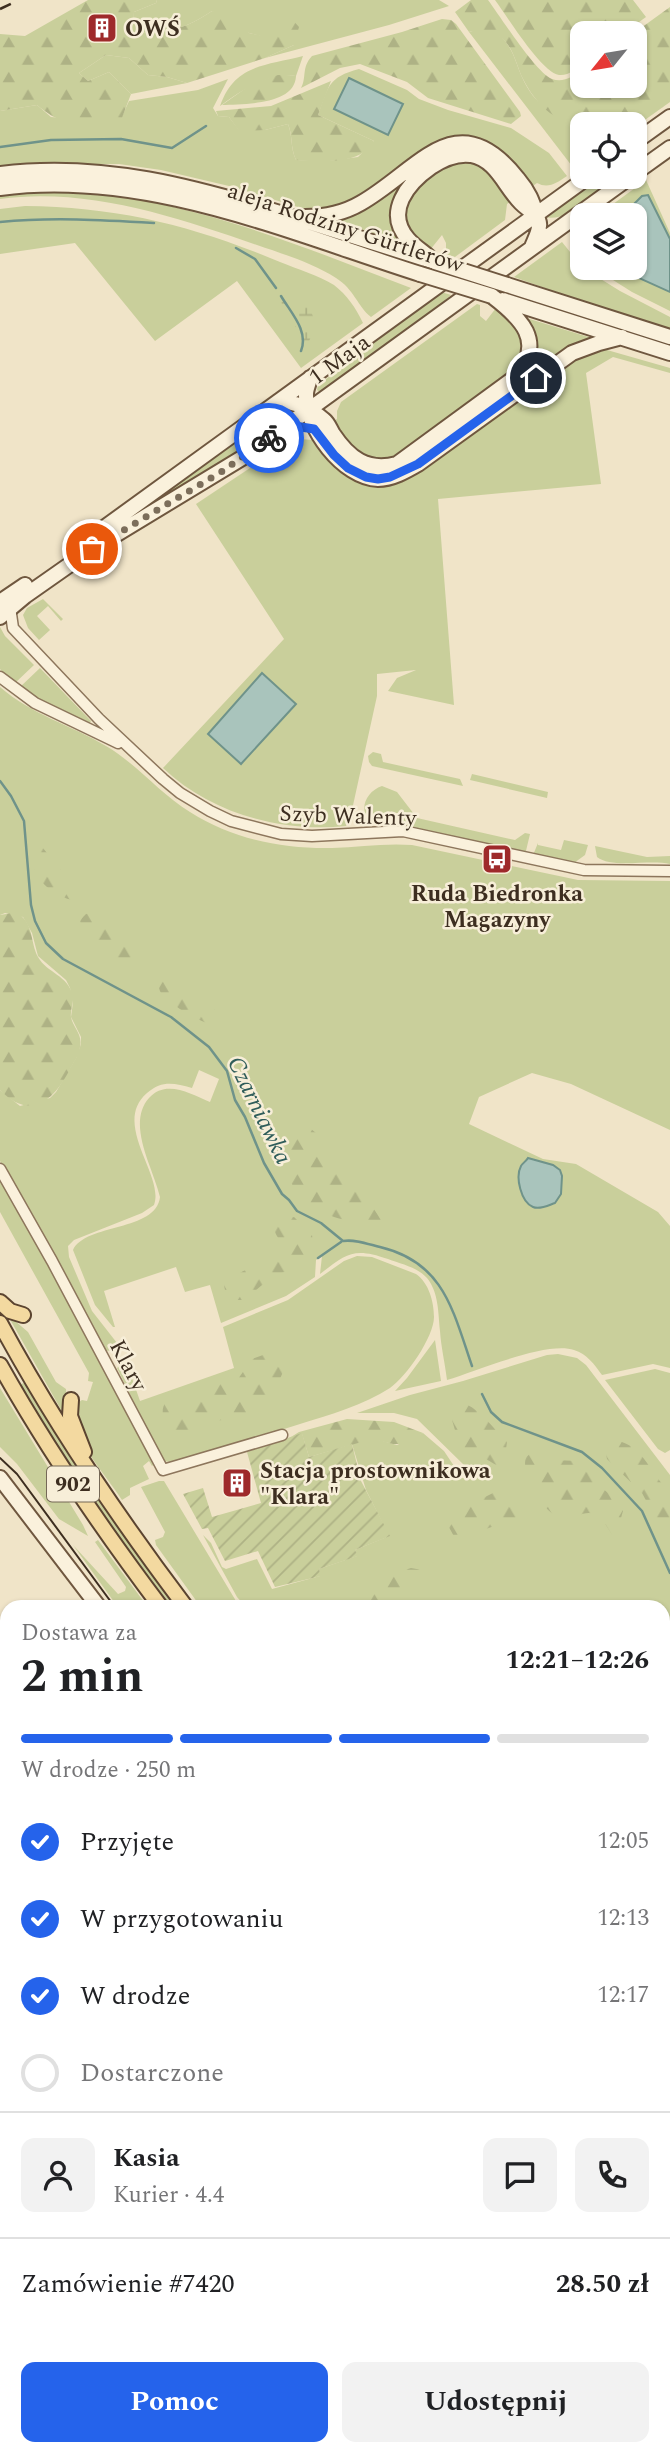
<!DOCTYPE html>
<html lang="pl">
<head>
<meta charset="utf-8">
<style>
  :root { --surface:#fff; --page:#f2f2f2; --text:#202124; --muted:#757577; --line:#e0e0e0; --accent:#2563eb }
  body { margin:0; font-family:Spectral,serif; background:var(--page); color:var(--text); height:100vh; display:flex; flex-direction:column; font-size:26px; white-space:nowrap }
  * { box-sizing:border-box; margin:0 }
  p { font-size:23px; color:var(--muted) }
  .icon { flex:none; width:38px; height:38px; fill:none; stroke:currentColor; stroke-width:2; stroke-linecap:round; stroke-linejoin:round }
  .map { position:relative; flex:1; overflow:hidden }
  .panel { position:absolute; left:0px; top:1600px; width:670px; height:856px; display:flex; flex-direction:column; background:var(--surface); border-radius:21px 21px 0 0; box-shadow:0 2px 5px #0004 }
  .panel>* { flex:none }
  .needle { width:46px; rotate:240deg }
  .fabs { position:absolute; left:570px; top:21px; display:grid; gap:14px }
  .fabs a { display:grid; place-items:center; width:77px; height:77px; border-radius:14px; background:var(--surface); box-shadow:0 2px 5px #0004; font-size:35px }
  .pin { position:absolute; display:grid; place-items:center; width:60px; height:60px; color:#fff; margin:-30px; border:4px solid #fff; border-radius:50%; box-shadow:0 2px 7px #0007 }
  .courier { position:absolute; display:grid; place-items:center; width:70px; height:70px; margin:-35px; border:5px solid #2563eb; border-radius:50%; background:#fff; color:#222; box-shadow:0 2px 9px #0007 }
  .head em { font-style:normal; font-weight:700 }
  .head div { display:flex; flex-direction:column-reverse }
  .head { display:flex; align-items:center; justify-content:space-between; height:119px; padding:0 21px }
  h1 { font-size:46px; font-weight:700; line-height:52px }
  .bar { display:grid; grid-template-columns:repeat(4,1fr); gap:10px 7px; align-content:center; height:84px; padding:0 21px }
  .bar i { height:9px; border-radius:5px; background:var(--line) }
  .bar .current { background:var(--accent) }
  .bar p { grid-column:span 4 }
  .line { display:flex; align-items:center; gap:18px; padding:0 21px; border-top:2px solid var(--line) }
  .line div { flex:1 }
  .round { display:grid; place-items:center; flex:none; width:74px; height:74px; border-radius:14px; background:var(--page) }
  ol { padding:0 21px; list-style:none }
  li { display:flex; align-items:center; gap:21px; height:77px }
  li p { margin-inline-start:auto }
  li .icon { padding:7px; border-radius:50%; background:var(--accent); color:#fff; stroke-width:4 }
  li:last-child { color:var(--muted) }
  li i { width:38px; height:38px; border:4px solid var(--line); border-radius:50% }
  .primary-button { display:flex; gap:14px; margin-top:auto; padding:14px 21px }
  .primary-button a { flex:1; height:80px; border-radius:14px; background:var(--accent); color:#fff; font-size:28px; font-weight:700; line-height:80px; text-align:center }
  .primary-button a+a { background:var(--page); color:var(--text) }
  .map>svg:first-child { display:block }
</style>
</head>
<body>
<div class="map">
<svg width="670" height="2455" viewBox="0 0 670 2455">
  <defs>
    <pattern id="forest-firs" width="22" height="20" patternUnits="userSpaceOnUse" patternTransform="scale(1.75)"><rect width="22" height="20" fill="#c9cf9b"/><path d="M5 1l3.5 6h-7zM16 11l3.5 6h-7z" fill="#aeb285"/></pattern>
    <pattern id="wetland-marsh" width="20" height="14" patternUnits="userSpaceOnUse" patternTransform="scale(1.75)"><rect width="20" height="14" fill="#c9cf9b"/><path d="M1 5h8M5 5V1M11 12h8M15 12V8" fill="none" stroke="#aeb285"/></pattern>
    <pattern id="garden-furrows" width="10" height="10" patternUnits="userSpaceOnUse" patternTransform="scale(1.75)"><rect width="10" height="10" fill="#c9cf9b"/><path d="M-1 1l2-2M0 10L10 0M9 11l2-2" fill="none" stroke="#aeb285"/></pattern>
  </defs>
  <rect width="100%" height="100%" fill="#f0e4c8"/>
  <path fill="#c9cf9b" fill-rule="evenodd" d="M 157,0 L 439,0 L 449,6 L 389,25 L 265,58 L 294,45 L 249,33 L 212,11 C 184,30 166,33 132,32 L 134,12 L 156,3 Z
    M 476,30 C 484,32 496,32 502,38 C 513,48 516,64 522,77 C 534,105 556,119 585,124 L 583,124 L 583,164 L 575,170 L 469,32 Z
    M 106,55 L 129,58 L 148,75 L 167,77 L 187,83 L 131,94 L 109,72 L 88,81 L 79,73 Z
    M 303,56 L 296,76 C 265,74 244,89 220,106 C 235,64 265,66 303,56 Z
    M 359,69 L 407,90 L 419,99 L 448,110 L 511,128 L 549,153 L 567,176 C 557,183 548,189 537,183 L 530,188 L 502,153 L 487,143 L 470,138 L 458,138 L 341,208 L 311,211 L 229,186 L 161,170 L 119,164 L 31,164 L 0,167 L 0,111 L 37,105 L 51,117 L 119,123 L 129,101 L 198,90 L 228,79 L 213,108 L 218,116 L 229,117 L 239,130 L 265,130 L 288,124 C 293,137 290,147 296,160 L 328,161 L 358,157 L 374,141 L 318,115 C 328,87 328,77 359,69 Z
    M 476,152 L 404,184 L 404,243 L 333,220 L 426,161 Z
    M 456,160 L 483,164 L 513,200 L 507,204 L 505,220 L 455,257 L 446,254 L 446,243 L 442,235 L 430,250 L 416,241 L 406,226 L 403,210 L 414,185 Z
    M 596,177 L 622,177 C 601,192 570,223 544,217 Z
    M 646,180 L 670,233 L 670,311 L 632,292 L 594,268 L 635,268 L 635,215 L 598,215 Z
    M 66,191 C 188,198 298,245 411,288 L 371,317 C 358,307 354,289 336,278 C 313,263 283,254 257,245 C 176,217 87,187 0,199 L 0,194 Z
    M 25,206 C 119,207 194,226 280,262 C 297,269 318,275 334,285 C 347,295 356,308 363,323 L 301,368 L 237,281 L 155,341 L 75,243 L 0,254 L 0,209 Z
    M 562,242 L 583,268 L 620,291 L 670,317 L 670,333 L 514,277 Z
    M 438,291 L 451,295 L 414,327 L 321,393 L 317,390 L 318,385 L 399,324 Z
    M 477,304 L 480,305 L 480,316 L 486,321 L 496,308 L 515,321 L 525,345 L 518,369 L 399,457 C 360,470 354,450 331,423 L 337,419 L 337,411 L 341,402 Z
    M 523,317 L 595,339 L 381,474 L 524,375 Z
    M 593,350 L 607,350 L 670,368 L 670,373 L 613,357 L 586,373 L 601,484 L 438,499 L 454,705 L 388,691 L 397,678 L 416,670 L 377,674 L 377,696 L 350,819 L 346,826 C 281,833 210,813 163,768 L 284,639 L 196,504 L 289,442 L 297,439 L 314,440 C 321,447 325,456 331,463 C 350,481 374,485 398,483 L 560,365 ZM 262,674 L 295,704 L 241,764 Z
    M 281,408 L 301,408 L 225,464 L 131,520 L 128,516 Z
    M 43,599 L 63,619 L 61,621 L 48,606 L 37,616 L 50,630 L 39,640 L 28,628 L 23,615 L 27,608 Z
    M 0,627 L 5,636 L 34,665 L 14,684 L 0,669 Z
    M 40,668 L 91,721 L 89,724 L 52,709 L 19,688 Z
    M 0,687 C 32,715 71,725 106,746 C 137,764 159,793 190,812 C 232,839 282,849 332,848 C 359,847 385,843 412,845 L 578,880 L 670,881 L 670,1130 L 571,1084 L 532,1073 L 479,1097 L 469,1124 L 543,1159 L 576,1164 L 658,1212 L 670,1226 L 670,1368 L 653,1364 L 602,1375 C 594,1364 587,1354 574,1350 C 546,1341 477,1371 447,1380 C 445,1363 441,1347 440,1331 C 438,1313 439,1293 427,1278 C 417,1267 401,1264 388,1259 C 354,1247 347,1253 320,1274 L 322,1256 L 316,1260 L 315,1277 L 286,1296 L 221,1323 L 210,1285 L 185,1292 L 176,1267 L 104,1291 L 115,1327 L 113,1327 L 95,1305 L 73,1250 C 86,1223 156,1232 160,1197 C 153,1167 126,1124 149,1098 C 166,1079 191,1094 210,1102 L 219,1079 L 199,1070 L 192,1088 C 174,1083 162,1080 147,1093 C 111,1124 165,1176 154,1205 L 142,1213 L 74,1240 L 68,1246 L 69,1257 L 92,1311 L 117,1343 L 116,1350 L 105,1351 L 0,1161 L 0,1090 L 20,1106 L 50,1098 L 56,1092 L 76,1058 L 81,1044 L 81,1037 L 71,1017 L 73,1002 L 70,988 L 66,980 L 38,956 L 32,933 L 23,917 L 5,913 L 0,915 Z
    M 373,752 L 381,754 L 383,762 L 460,779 L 463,786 L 372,766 L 369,762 L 368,756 Z
    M 472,774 L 548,792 L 547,798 L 470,780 Z
    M 382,786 L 397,792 L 417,818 L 515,840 L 525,833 L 530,834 L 525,855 L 398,826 C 391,826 382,826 376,824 C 356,815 364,792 382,786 Z
    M 564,840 L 588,845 L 585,855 L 574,863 L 533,855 L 538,843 L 538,845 L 561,850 Z
    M 595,846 L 647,857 L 670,856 L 670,864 C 649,859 612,869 597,857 Z
    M 0,1177 L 155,1463 L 152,1466 L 149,1461 L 143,1466 L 149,1479 L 130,1488 L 130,1495 L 122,1500 C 104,1472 70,1439 76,1404 L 82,1400 L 87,1401 L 93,1382 L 88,1381 L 89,1373 L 0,1212 Z
    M 357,1256 L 372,1257 L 416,1274 C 429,1283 434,1302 434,1317 C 434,1337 406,1377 390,1388 C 364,1405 329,1415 300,1424 C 259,1437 218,1450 177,1463 L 163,1461 L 117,1368 L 126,1361 L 140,1401 L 234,1368 L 223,1327 L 288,1300 L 344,1261 Z
    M 7,1314 L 28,1332 L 56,1382 L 66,1389 L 68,1422 Z
    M 435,1340 L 441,1381 L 395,1391 L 407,1378 Z
    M 558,1354 L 577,1358 L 586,1365 L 670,1475 L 670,2190 L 663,2184 L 663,1606 L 245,1606 L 237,1597 L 203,1535 L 211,1543 L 222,1567 L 226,1569 L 257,1559 L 272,1589 L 320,1576 L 319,1569 L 357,1556 L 355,1550 L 389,1536 L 366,1490 L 352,1444 L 372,1438 L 397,1445 L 423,1433 L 444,1451 L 462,1478 L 476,1480 L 480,1474 L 476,1469 L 465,1466 L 417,1419 L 394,1413 L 357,1413 L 410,1395 L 463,1381 L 547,1355 Z
    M 655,1369 L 670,1373 L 670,1450 L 665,1453 L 658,1449 L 605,1380 Z
    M 23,1383 L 26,1384 L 84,1479 L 175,1606 L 169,1606 L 79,1482 L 21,1385 Z
    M 0,1388 L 83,1525 L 88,1536 L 59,1519 L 17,1464 L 0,1447 Z
    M 159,1481 L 164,1481 L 239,1606 L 200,1606 L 156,1545 L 155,1540 L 163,1537 L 165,1532 L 141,1487 Z
    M 98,1540 L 147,1606 L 117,1606 L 73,1545 L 118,1594 L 125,1591 L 126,1587 L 95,1542 Z"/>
  <path fill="url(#forest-firs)" d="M 88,0 L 157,0 L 156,3 L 134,12 L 133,32 C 166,33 184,30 212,11 L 238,15 L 249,33 L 268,37 L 273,23 L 290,17 L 299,27 L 294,45 L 265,58 L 187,83 L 167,77 L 148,75 L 129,58 L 106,55 L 79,73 L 88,81 L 109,72 L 131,94 L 120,123 C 83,125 67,130 37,105 L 0,111 L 0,34 L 25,36 Z
    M 471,0 L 488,0 C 500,16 536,73 552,79 C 564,83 573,76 583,70 L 583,86 L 635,86 L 634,33 L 670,7 L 670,102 L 635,127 L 635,124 C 608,124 574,130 550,113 C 539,105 529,91 523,79 C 515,63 512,36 490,34 C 482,33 478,29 469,32 L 455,12 Z
    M 495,0 L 633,0 L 646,17 L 624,33 L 583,33 L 583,64 C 575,69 569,76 559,75 C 541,72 507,16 495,0 Z
    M 442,19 L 451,20 L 456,24 L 520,112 L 521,116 L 511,124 L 428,98 L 407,82 L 360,64 L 340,68 L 301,88 C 307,77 301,68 312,56 L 402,32 Z
    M 278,75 L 296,76 C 295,105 244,104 222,105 L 253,83 Z
    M 331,81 L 318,115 L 374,141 C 362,165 320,162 296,160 C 290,147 293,136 288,124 L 265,130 L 239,131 L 229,117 L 218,116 L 216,111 L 271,106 Z
    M 32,835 C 39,843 78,890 79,897 L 76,900 C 69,900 65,898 60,895 C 31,880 34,867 30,838 Z
    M 12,913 L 19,914 C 34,925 30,942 38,957 C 47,973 68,975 73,996 C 74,1003 70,1010 71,1017 C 73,1028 83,1034 80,1047 C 79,1056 73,1063 69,1071 C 52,1103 29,1120 0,1090 L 0,915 Z
    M 91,913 L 119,942 L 135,953 L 137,960 C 120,967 113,954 102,944 C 96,939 88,936 82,931 L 80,920 L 86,914 Z
    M 162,980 L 166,980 L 207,1004 L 221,1015 L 225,1022 L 224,1028 C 212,1029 164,1003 160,991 C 158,986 159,985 162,980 Z
    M 303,1127 L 311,1129 L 321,1137 L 332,1160 L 344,1168 L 351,1183 L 364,1195 L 388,1229 L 385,1234 C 377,1233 373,1227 366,1224 C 356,1221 345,1221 334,1217 C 309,1207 274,1179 289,1148 C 294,1139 293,1130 303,1127 Z
    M 294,1217 L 312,1235 L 314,1250 L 303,1267 L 274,1275 L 244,1300 L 231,1300 L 226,1295 L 224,1285 C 231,1278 242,1271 252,1267 C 262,1263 283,1264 283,1249 C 282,1239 273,1236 274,1224 L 284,1218 Z
    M 263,1355 L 276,1357 L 283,1364 L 284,1369 C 277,1388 262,1417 240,1419 C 229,1421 219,1418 208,1424 C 198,1430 190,1445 176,1439 C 169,1437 166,1429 164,1422 C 157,1392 180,1400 197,1392 C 202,1389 205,1385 211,1383 C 219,1381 229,1381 238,1379 L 252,1359 Z
    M 466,1404 C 483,1412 494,1430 507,1442 L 504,1463 L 496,1465 L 486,1459 L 469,1455 L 460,1447 L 452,1420 L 454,1410 L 457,1407 Z
    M 347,1419 L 394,1422 L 423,1433 L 406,1444 L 393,1444 L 372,1439 L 309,1457 L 302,1434 L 291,1437 L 299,1432 Z
    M 615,1440 C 647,1447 648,1474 670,1491 L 670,1539 L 664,1534 L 642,1493 L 607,1459 L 605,1448 Z
    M 531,1453 L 537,1453 L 553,1460 L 578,1461 L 591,1471 L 603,1489 L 615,1498 L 623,1511 L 615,1539 C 609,1531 603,1517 594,1514 C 583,1510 572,1521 562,1518 C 543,1514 520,1474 526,1457 Z
    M 501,1489 C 521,1493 529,1508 540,1522 C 508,1520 477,1525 456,1552 L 456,1540 L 445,1520 L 448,1509 L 457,1503 L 475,1502 Z
    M 411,1568 L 422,1570 L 428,1578 L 426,1583 L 390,1606 L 361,1606 C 374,1591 390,1574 411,1568 Z"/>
  <path fill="url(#wetland-marsh)" d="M 280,296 L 290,307 L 306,306 C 321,317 311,342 301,355 L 300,353 L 302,337 L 278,299 Z"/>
  <path fill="url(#garden-furrows)" d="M 302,1433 L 309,1457 L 352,1444 L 361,1481 L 390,1536 L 355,1550 L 358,1556 L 319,1569 L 321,1576 L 275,1587 L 258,1551 L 225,1561 L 208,1528 L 202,1529 L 183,1494 L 203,1488 L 212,1517 L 261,1503 L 247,1452 Z"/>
  <path fill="#a9c4bc" stroke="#6f938a" stroke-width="2" d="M 349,78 L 403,104 L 388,135 L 334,109 Z
    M 648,195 L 670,239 L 670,292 L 630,274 L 626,270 L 626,268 L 635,268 L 635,258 L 644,231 L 630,208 L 642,196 Z
    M 262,673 L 296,704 L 241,764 L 208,734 Z
    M 528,1158 L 553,1165 L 560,1170 L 562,1176 L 561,1194 L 555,1203 C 549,1205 540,1210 533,1207 C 521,1202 515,1177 521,1166 C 521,1165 527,1160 528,1158 Z"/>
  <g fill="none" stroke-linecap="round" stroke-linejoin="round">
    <path stroke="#6f938a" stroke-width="2.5" d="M 0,147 L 51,140 L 121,139 L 172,148 L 206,126
      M 0,222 C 51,217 103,220 154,223
      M 236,248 L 255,259 L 276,288
      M 281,296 C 291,313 309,331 301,351
      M 0,781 L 11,796 L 24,821 L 31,905 L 35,921 L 46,943 L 63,959 L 171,1017 L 209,1047 L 227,1071 L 235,1100 L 245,1117 L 264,1163 L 282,1194 L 289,1200 L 297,1211 L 321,1223 L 343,1241 C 355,1239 368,1244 380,1247 C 444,1262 453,1311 472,1366
      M 318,1258 L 341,1242
      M 482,1394 L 491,1412 L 502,1422 L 582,1452 L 602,1468 L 642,1511 L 670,1573"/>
    <g stroke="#8d765c" stroke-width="13">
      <path id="street" d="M 10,607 L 13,628 L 99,719 L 163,779 L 180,793 L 210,811 L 231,821 L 281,834 L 312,836 L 403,831 L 584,870 L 670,871
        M 0,677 L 35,703 L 118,743
        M 0,1169 L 52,1261 L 163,1470 L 282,1435
        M 0,1666 L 7,1673
        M 0,1727 L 7,1721
        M 0,1817 L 7,1814
        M 0,1988 L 7,1984
        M 0,2322 L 7,2337
        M 38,2448 L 39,2455
        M 643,2448 L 648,2455"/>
    </g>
    <g stroke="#6f573f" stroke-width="18">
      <path id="secondary" d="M 635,142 L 670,117
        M 635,173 L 670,148
        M 0,174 C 102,161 196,187 293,217 C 340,232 388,247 435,262
        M 0,188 C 144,169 285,231 420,274
        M 305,217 C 324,217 344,213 361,203 C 419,170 457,101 518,179 C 529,192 532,201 537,216 C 538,220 540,223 539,226 C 539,233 534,241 532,247
        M 429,257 C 422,251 414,246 408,239 C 384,212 408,183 431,167 C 443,159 456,153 471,155 C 497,160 504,186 521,203 C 526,208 532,212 538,216
        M 507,285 L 670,337
        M 503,300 L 670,353
        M 310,378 C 309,383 306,389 306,394 C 305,427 343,478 378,479 C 392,479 406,471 418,464 L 572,353 L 599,343 L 622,337
        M 279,401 C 295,402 311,409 324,420 C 328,423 330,429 333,434 C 349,458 367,472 397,464 L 517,376 C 545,341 521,318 492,296
        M 75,549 L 588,177
        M 0,602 L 25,585
        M 0,617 L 25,596 L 92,549 L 242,458 L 630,177
        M 0,1478 L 98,1606
        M 663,2338 L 670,2347
        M 432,2448 L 435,2455"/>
    </g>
    <g stroke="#5b4430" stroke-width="18">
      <path id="primary" d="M 0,1302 L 10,1311 L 23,1315
        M 0,1323 C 54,1423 117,1516 185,1606
        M 0,1365 C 47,1449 102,1529 160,1606
        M 71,1400 L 70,1416 L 84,1452
        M 663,2189 L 670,2194
        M 663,2203 L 670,2210
        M 663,2231 L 670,2237
        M 663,2251 L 670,2259"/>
    </g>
    <use href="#street" stroke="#faf1dc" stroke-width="10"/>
    <use href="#secondary" stroke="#faf1dc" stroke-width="14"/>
    <use href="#primary" stroke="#f3d9a0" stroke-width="14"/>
    <path stroke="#3d2e20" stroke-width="2" d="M 0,1458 L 17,1474 L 114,1606
      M 663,2319 L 670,2327"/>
    <path stroke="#3d2e20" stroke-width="2.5" stroke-dasharray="12 12" stroke-linecap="butt" d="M 0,9 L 19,0"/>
    <g stroke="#6f573f" stroke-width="18" stroke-linecap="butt">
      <path id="secondary-bridge" d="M 435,262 L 507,285
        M 420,274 L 492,296"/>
    </g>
    <use href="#secondary-bridge" stroke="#faf1dc" stroke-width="14"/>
  </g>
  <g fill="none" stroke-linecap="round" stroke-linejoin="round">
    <path stroke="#7c6e5b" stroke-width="7" stroke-dasharray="0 12.6" d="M 92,549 L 221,472 L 269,438"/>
    <path stroke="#2563eb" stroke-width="9" d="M 269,438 L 288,425 L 314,429 L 334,455 L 348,468 L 366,477 L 378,479 L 390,477 L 418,464 L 536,378"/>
  </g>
  <defs>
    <g id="building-square" transform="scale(1.575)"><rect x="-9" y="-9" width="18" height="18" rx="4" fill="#9e2a2b" stroke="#f7eed8"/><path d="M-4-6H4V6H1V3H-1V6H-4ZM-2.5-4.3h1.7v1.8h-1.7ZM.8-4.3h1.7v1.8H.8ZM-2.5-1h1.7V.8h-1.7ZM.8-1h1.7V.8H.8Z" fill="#fff"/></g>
    <g id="bus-square" transform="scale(1.575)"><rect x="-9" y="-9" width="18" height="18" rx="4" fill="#9e2a2b" stroke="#f7eed8"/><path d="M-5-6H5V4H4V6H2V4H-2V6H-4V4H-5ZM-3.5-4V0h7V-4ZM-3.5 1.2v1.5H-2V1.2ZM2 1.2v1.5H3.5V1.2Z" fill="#fff"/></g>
  </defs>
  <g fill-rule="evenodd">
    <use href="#building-square" x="102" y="28"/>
    <use href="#bus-square" x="497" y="859"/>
    <use href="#building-square" x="237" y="1483"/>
  </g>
  <g text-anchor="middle" stroke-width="5" stroke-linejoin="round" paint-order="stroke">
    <rect fill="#f7eed8" stroke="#756857" stroke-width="2" x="47" y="1466.5" width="52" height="35" rx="5"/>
    <g font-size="21" font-weight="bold" fill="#3d2e20">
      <text x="73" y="1491">902</text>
    </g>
    <g font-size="23" font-weight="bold" fill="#3d2e20" stroke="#f7eed8" text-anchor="start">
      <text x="125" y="36">OWŚ</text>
      <text x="497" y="901" text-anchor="middle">Ruda Biedronka<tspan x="497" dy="26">Magazyny</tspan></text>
      <text x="260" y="1478">Stacja prostownikowa<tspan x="260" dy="26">"Klara"</tspan></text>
    </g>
    <g font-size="23" fill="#3d2e20" stroke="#f7eed8">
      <text transform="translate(346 227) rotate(18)" y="8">aleja Rodziny Gürtlerów</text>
      <text transform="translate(339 359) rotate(-36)" y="8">1 Maja</text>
      <text transform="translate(348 815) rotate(2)" y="8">Szyb Walenty</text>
      <text transform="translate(129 1365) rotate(62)" y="8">Klary</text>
    </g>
    <g font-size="24" font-style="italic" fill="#2f5d5a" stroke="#f7eed8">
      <text transform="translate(260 1110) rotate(64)" y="8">Czarniawka</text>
    </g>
  </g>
</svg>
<div class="fabs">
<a><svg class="needle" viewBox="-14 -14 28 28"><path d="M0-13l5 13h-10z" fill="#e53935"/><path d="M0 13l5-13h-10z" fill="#757577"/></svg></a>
<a><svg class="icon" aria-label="locate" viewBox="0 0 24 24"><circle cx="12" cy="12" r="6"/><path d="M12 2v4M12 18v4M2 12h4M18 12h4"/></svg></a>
<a><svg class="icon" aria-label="layers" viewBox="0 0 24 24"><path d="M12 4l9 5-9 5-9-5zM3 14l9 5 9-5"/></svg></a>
</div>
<div class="pin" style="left:92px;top:549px;background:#ea580c"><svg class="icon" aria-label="bag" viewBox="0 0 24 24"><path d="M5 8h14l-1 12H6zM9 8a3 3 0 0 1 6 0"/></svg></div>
<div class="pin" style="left:536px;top:378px;background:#1f2937"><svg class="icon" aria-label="home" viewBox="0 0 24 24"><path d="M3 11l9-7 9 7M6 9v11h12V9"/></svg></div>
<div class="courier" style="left:269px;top:438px"><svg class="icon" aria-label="bike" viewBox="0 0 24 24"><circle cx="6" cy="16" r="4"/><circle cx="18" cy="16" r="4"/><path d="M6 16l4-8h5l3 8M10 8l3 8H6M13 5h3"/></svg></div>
<section class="panel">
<div class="head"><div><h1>2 min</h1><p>Dostawa za</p></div><em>12:21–12:26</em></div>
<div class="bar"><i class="current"></i><i class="current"></i><i class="current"></i><i></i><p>W drodze · 250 m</p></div>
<ol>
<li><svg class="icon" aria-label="check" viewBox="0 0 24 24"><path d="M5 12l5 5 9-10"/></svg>Przyjęte<p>12:05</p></li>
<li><svg class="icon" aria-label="check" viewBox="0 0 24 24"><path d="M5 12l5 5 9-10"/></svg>W przygotowaniu<p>12:13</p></li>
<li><svg class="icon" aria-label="check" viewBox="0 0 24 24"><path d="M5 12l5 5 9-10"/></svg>W drodze<p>12:17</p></li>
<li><i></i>Dostarczone</li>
</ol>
<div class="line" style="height:126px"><a class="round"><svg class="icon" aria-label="person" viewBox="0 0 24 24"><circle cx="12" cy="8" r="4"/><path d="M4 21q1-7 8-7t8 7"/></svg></a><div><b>Kasia</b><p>Kurier · 4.4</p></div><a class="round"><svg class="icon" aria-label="chat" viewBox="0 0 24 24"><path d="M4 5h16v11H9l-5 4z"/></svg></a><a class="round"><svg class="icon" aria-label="phone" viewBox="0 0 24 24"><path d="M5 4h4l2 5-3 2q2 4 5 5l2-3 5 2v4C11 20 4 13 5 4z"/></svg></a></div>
<div class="line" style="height:91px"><div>Zamówienie #7420</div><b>28.50 zł</b></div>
<div class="primary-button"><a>Pomoc</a><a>Udostępnij</a></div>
</section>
</div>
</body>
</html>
